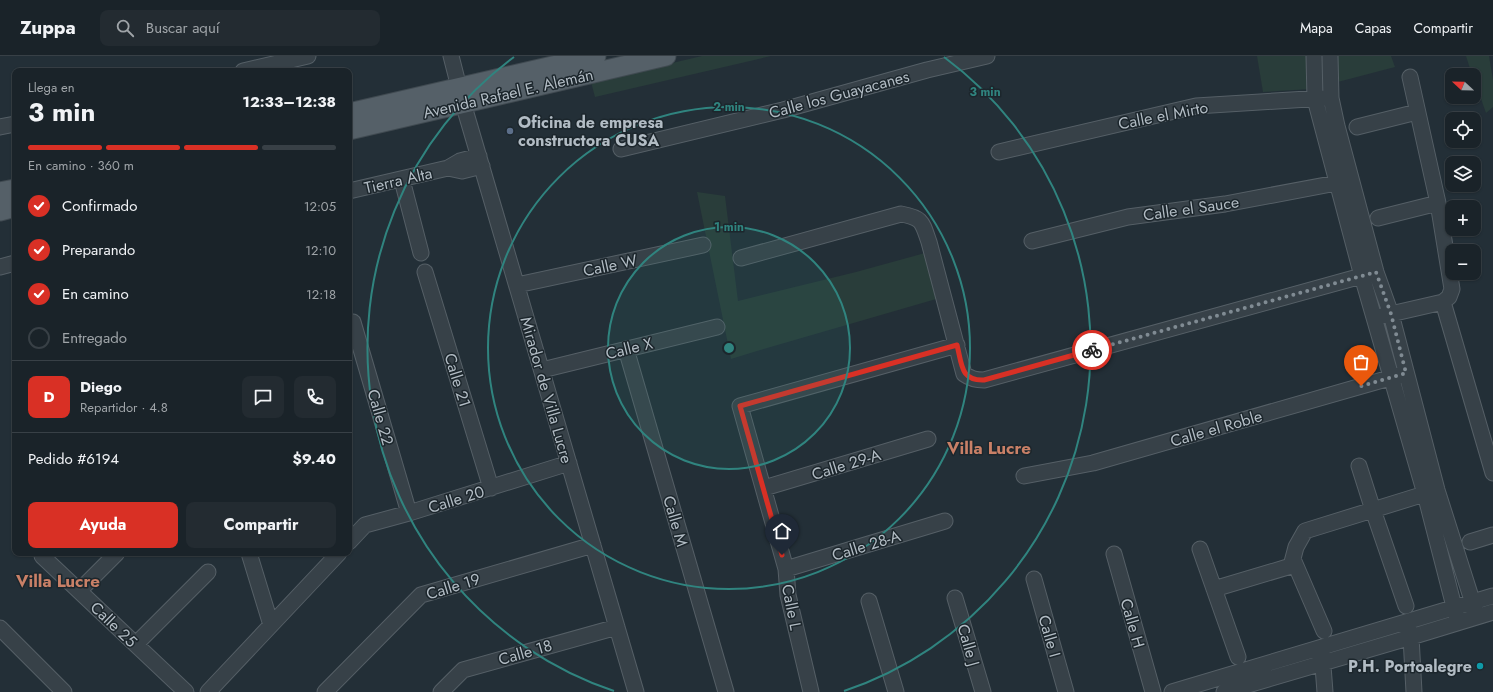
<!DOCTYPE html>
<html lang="es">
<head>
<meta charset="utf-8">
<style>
  :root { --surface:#1a2329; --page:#232b31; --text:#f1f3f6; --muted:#9fa4a8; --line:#384046; --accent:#d93025 }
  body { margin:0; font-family:Jost,sans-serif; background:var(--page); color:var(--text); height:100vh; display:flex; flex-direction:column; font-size:15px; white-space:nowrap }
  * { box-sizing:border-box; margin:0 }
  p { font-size:13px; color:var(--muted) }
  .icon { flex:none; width:22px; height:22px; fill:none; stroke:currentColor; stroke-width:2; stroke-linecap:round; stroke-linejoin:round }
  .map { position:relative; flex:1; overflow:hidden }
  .drawer { position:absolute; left:12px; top:12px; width:340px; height:488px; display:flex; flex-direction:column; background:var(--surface); border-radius:8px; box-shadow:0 1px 3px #0004,0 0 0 1px var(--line) }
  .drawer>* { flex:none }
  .needle { width:26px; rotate:292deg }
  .tools { position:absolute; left:1445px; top:12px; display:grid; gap:8px }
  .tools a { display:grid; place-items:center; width:36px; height:36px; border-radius:8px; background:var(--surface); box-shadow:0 1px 3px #0004,0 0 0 1px var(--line); font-size:20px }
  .pin { position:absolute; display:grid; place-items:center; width:34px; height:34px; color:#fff; margin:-41px -17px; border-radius:50% 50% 50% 0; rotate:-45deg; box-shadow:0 0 4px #0007 }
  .pin .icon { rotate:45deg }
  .courier { position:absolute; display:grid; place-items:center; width:40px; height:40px; margin:-20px; border:3px solid #d93025; border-radius:50%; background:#fff; color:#222; box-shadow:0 1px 5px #0007 }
  .overview em { font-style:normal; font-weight:700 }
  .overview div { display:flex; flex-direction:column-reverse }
  .overview { display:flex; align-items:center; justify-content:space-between; height:68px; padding:0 16px }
  h1 { font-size:26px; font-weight:700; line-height:30px }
  .bar { display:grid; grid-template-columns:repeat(4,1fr); gap:6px 4px; align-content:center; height:48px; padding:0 16px }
  .bar i { height:5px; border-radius:3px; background:var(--line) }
  .bar .active { background:var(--accent) }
  .bar p { grid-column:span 4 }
  .line { display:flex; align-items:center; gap:10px; padding:0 16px; border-top:1px solid var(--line) }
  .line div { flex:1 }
  .round { display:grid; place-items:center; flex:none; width:42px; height:42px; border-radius:8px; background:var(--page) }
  ol { padding:0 16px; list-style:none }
  li { display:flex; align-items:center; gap:12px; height:44px }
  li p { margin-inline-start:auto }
  li .icon { padding:4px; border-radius:50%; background:var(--accent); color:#fff; stroke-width:4 }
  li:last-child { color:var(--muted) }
  li i { width:22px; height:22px; border:2px solid var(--line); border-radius:50% }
  .primary-button { display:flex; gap:8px; margin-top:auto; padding:8px 16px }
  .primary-button a { flex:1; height:46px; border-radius:8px; background:var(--accent); color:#fff; font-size:16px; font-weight:700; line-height:46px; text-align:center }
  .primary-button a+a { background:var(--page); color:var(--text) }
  header { display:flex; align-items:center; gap:24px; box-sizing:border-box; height:56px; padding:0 20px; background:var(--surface); border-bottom:1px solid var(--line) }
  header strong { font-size:19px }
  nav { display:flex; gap:22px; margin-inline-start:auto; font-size:14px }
  .search { width:280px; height:36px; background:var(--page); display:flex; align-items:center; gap:10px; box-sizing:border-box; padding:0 14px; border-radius:8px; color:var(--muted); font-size:15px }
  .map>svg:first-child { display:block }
</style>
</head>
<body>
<header>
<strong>Zuppa</strong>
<div class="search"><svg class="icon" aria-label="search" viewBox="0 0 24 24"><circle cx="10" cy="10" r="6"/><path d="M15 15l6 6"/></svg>Buscar aquí</div>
<nav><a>Mapa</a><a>Capas</a><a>Compartir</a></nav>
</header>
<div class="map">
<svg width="1493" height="636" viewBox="0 0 1493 636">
  <rect width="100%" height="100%" fill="#232f37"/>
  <path fill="#293d3a" d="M 702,0 L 771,0 L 595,41 L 591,26 Z
    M 1257,0 L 1391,0 L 1395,11 L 1311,33 L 1263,36 Z
    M 1466,0 L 1489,0 L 1493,24 L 1493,51 L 1486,57 L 1474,23 L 1474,19 L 1472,19 Z
    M 697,136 L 725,140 L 738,245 L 856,216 L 936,194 L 950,239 L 757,295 L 731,303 Z"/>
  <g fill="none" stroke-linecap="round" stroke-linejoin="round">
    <g stroke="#555f66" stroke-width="17">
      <path id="minor" d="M 451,0 L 463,47 L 636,636
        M 1314,0 L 1315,43 L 1362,220 L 1425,438 L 1458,566
        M 1330,0 L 1331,42 L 1337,70 L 1376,216 L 1391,258 L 1437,434 L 1477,560
        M 243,15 L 308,0
        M 0,71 L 15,68
        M 1357,71 L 1417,56
        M 621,93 L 783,54 L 927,14 L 987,0
        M 999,96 L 1196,50 L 1324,42
        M 448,112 L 462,115 L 482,110
        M 402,124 L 421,197
        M 349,135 L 448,112 L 460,105 L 479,100
        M 1378,162 L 1438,147
        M 1032,185 L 1128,161 L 1225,148 L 1347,125
        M 741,202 L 901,158 C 923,162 922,166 929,186 L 964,318 C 971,323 976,324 984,324 L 1376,216
        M 0,211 L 15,207
        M 425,216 L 491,432
        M 517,229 L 703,189
        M 1443,246 L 1493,417
        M 1382,260 L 1443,246 L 1449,241 L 1452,233 L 1438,147 L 1410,21
        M 353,266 L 409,457
        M 626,293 L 726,636
        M 542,314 L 717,271
        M 1359,410 L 1373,454 L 1406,550
        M 1024,420 L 1093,407 L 1400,319
        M 764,432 L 928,383
        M 349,486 L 365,469 L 409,457 L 569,407
        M 1470,486 L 1493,479
        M 1200,493 L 1238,601
        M 249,497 L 271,569
        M 1114,498 L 1153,636
        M 42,500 L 186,636
        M 1293,503 L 1324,575
        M 786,513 L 945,465
        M 1034,523 L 1066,636
        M 1214,533 L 1291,510 L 1296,491 L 1305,475 L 1434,435
        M 79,535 L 117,497
        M 955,542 L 983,636
        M 869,545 L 896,636
        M 0,572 L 64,636
        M 1409,573 L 1411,581 L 1414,636
        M 136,588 L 208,516
        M 1322,597 L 1325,636
        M 208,636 L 339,497
        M 325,636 L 421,539 L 593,489
        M 441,636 L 463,614 L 617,571
        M 811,636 L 788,539 L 786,513 L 740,350 L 957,289
        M 1172,636 L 1493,540
        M 1224,636 L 1411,581 L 1493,556"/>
    </g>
    <g stroke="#404a51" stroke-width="21">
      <path id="major" d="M 349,57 L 596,0
        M 349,74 L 666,0
        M 0,136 L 15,133
        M 0,155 L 15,151"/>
    </g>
    <use href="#minor" stroke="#374148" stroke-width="15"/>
    <use href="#major" stroke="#556068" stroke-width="19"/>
  </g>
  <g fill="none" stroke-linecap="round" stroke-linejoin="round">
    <path stroke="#808b93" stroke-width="4" stroke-dasharray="0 7.2" d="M 1092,294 L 1376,216 L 1391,258 L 1406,317 L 1361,330"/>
    <path stroke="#d93025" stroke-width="5" d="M 782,499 L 740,350 L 957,289 C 962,308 960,325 984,324 L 1092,294"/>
  </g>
  <circle cx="729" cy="292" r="121" fill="#30847f" fill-opacity=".12"/>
  <g fill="none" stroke="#30847f" stroke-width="2">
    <circle cx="729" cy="292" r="121"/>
    <circle cx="729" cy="292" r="241"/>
    <path d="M614 635A362 362 0 0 1 514 1M944 1A362 362 0 0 1 844 635"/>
  </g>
  <circle fill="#5c6f8a" stroke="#1c262c" stroke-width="1.5" cx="510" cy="75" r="4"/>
  <circle fill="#0f9aa8" stroke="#1c262c" stroke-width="1.5" cx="1480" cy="610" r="4"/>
  <g text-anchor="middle" stroke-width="3" stroke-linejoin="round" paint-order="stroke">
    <g font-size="16" fill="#b2bcc4" stroke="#1c262c">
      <text transform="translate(508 37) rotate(-13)" y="6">Avenida Rafael E. Alemán</text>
      <text transform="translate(839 38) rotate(-15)" y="6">Calle los Guayacanes</text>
      <text transform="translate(1163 59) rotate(-11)" y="6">Calle el Mirto</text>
      <text transform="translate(398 124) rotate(-13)" y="6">Tierra Alta</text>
      <text transform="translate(1191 152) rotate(-8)" y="6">Calle el Sauce</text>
      <text transform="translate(610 209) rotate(-12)" y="6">Calle W</text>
      <text transform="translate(629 292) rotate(-14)" y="6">Calle X</text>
      <text transform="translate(458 324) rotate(73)" y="6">Calle 21</text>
      <text transform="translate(547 334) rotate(74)" y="6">Mirador de Villa Lucre</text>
      <text transform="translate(381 361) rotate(74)" y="6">Calle 22</text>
      <text transform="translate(1216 372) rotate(-16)" y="6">Calle el Roble</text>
      <text transform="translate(846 408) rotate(-17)" y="6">Calle 29-A</text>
      <text transform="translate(456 443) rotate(-17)" y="6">Calle 20</text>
      <text transform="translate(676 465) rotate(74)" y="6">Calle M</text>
      <text transform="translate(866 489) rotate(-17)" y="6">Calle 28-A</text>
      <text transform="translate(453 530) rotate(-17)" y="6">Calle 19</text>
      <text transform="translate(792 551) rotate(79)" y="6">Calle L</text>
      <text transform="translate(1133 567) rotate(74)" y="6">Calle H</text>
      <text transform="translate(114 568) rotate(44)" y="6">Calle 25</text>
      <text transform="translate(1050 580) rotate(74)" y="6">Calle I</text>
      <text transform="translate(969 589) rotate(74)" y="6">Calle J</text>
      <text transform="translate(525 596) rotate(-16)" y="6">Calle 18</text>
    </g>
    <g font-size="16" font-weight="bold" fill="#b2bcc4" stroke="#1c262c" text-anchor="start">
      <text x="518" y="72">Oficina de empresa<tspan x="518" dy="18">constructora CUSA</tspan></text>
      <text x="1472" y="616" text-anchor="end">P.H. Portoalegre</text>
    </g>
    <g font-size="17" font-weight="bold" fill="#c98067" stroke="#1c262c">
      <text x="989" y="398">Villa Lucre</text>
      <text x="58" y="531">Villa Lucre</text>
    </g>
  </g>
  <circle cx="729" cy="292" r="6" fill="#30847f" stroke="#1c262c" stroke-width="2"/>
  <g font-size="12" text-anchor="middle" font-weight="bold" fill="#30847f" stroke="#1c262c" stroke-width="3" stroke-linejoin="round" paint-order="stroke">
    <text x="985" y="40">3 min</text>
    <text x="729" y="55">2 min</text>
    <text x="729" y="175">1 min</text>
  </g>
</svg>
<div class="tools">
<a><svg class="needle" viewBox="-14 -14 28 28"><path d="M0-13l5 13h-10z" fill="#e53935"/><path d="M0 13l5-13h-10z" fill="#9fa4a8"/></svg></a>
<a><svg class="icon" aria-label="locate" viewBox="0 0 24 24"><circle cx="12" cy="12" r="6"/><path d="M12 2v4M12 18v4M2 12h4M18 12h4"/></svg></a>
<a><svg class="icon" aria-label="layers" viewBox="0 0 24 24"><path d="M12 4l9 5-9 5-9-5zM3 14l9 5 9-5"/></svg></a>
<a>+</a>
<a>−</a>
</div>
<div class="pin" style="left:1361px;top:330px;background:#ea580c"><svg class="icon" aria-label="bag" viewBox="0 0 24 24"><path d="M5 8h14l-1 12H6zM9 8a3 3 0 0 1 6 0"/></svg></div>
<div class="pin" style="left:782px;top:499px;background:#1f2937"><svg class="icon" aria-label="home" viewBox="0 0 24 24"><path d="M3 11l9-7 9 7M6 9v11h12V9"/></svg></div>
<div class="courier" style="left:1092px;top:294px"><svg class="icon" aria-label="bike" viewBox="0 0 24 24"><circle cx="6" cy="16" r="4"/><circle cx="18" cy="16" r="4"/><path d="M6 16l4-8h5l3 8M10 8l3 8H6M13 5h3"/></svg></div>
<section class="drawer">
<div class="overview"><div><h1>3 min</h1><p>Llega en</p></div><em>12:33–12:38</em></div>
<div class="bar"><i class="active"></i><i class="active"></i><i class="active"></i><i></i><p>En camino · 360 m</p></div>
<ol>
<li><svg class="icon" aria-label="check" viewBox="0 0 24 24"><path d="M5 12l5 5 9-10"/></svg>Confirmado<p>12:05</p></li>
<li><svg class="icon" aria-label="check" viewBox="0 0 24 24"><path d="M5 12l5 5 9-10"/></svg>Preparando<p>12:10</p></li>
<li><svg class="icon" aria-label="check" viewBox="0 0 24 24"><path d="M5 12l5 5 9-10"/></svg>En camino<p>12:18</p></li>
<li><i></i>Entregado</li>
</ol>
<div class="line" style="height:72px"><b class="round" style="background:var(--accent);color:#fff">D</b><div><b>Diego</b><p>Repartidor · 4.8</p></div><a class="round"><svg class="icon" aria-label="chat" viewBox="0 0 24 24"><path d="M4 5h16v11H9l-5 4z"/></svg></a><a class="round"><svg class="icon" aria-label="phone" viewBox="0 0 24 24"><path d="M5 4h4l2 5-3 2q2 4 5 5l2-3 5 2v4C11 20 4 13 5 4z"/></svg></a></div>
<div class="line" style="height:52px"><div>Pedido #6194</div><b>$9.40</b></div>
<div class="primary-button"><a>Ayuda</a><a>Compartir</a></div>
</section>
</div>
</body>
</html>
